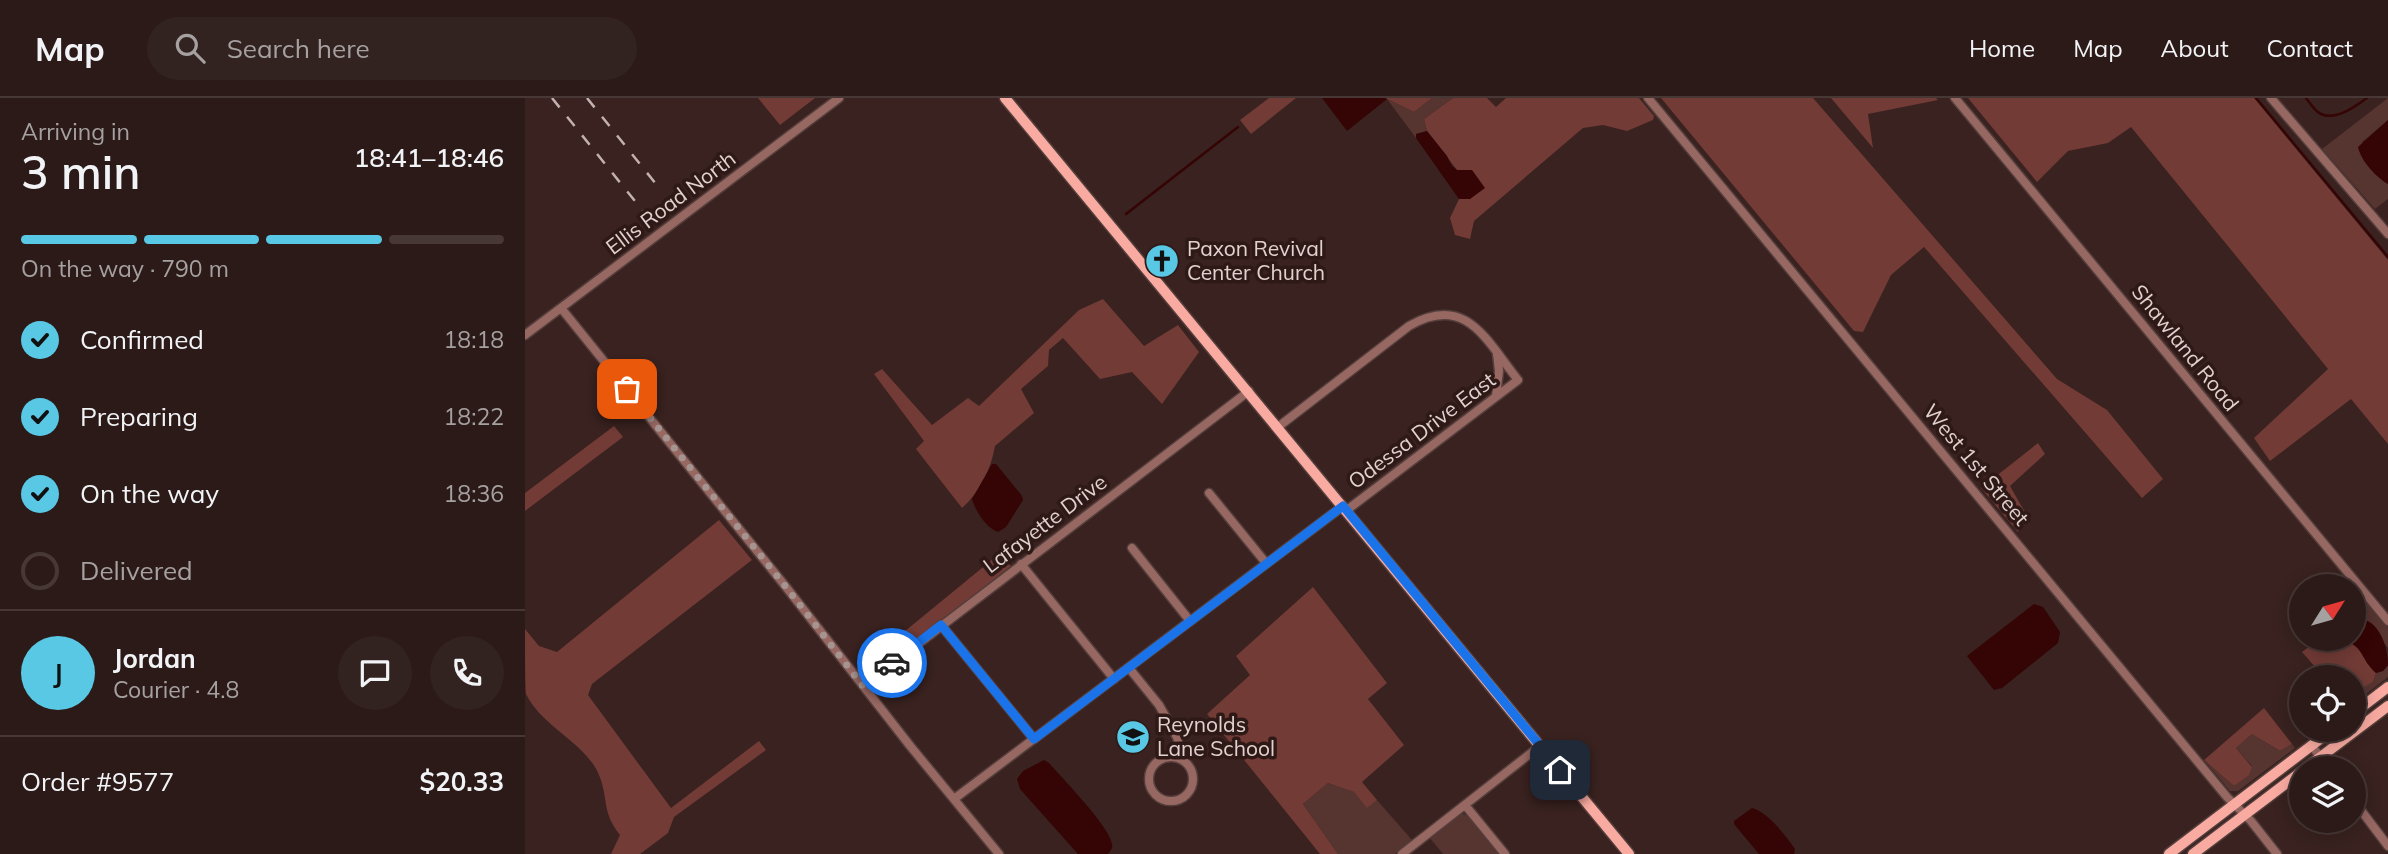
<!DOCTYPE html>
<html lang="en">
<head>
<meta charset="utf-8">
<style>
  :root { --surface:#2b1a17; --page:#332320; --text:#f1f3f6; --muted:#a6a1a1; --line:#473836; --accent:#59c8e5 }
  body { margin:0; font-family:Mulish,sans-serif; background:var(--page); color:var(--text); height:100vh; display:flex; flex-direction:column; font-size:26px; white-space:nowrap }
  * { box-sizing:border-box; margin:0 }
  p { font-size:23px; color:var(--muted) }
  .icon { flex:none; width:38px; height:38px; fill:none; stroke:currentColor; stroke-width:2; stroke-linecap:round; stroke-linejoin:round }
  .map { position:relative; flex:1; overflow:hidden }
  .side { display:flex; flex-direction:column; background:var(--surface); width:525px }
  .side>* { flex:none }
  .needle { width:46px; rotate:53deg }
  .controls { position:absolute; left:1764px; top:476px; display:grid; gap:14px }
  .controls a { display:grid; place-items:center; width:77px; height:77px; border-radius:50%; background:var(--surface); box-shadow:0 4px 18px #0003,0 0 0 2px var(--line); font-size:35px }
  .pin { position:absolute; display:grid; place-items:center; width:60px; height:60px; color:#fff; margin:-30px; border-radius:14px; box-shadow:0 4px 10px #0006 }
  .courier { position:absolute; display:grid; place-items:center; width:70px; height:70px; margin:-35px; border:5px solid #1a73e8; border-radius:50%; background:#fff; color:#222; box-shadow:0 2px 9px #0007 }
  .overview em { font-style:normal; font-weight:600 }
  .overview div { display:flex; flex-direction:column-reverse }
  .overview { display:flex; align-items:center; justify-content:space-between; height:119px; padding:0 21px }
  h1 { font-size:46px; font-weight:600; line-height:52px }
  .bar { display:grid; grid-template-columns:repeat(4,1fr); gap:10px 7px; align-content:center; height:84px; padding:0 21px }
  .bar i { height:9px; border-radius:5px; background:var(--line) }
  .bar .current { background:var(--accent) }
  .bar p { grid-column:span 4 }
  .line { display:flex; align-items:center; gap:18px; padding:0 21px; border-top:2px solid var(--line) }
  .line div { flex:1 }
  .round { display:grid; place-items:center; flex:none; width:74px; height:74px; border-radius:37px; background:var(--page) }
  ol { padding:0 21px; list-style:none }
  li { display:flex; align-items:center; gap:21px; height:77px }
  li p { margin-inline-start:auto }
  li .icon { padding:7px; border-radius:50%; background:var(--accent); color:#111; stroke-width:4 }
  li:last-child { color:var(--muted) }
  li i { width:38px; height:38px; border:4px solid var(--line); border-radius:50% }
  header { display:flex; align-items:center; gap:42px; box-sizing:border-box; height:98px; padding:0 35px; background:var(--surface); border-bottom:2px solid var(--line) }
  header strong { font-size:33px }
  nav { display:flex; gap:38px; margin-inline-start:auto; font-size:24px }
  .search { width:490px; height:63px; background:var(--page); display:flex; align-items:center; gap:18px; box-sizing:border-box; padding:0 24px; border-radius:38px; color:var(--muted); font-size:26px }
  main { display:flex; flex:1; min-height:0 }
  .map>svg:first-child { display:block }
</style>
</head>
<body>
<header>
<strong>Map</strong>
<div class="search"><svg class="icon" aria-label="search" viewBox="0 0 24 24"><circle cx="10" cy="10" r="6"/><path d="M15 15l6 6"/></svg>Search here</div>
<nav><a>Home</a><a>Map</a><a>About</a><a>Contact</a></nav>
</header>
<main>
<section class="side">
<div class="overview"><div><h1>3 min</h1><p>Arriving in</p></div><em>18:41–18:46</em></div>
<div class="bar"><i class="current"></i><i class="current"></i><i class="current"></i><i></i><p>On the way · 790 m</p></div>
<ol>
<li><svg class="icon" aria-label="check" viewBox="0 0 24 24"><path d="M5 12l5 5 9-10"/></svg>Confirmed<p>18:18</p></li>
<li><svg class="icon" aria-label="check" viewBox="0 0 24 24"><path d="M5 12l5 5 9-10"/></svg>Preparing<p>18:22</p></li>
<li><svg class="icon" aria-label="check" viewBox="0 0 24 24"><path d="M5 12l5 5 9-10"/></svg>On the way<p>18:36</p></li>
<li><i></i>Delivered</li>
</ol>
<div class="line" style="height:126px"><b class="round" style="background:var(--accent);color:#111">J</b><div><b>Jordan</b><p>Courier · 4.8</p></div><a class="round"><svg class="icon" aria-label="chat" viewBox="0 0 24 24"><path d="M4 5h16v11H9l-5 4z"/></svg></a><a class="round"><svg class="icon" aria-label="phone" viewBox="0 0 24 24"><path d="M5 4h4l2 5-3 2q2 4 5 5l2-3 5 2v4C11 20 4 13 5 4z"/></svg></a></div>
<div class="line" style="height:91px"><div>Order #9577</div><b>$20.33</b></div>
</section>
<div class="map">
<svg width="1863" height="756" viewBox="0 0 1863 756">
  <rect width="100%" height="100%" fill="#39221f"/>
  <path fill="#563430" d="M 907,0 L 928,0 L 899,21 L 902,33 L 891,36 L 891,40 L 862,1 L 889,14 Z
    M 1863,0 L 1863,22 L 1837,44 L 1859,84 L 1863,86 L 1863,101 L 1850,111 L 1797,51 Z
    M 1840,502 L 1863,529 L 1863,550 L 1839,520 L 1835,520 L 1829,511 Z
    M 1863,567 L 1863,579 L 1829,605 L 1829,590 L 1848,584 L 1851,575 L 1858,573 Z
    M 1727,636 L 1755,653 L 1767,646 L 1770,650 L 1713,693 L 1705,693 L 1679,662 L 1709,688 L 1727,668 L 1711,650 Z
    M 803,685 L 829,694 L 842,709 L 852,702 L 887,742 L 870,756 L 813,756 L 778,706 Z
    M 935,715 L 944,718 L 975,756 L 918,756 L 904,739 Z"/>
  <path fill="#723b36" d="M 233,0 L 290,0 L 255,27 Z
    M 744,0 L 771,0 L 726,36 L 715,22 Z
    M 860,0 L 907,0 L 889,14 Z
    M 928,0 L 962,0 L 971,9 L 981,0 L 1114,0 L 1129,18 L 1128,22 L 1102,33 L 1078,27 L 1058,30 L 949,123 L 945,141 L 930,137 L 925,120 L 934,101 L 946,101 L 932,72 L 902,33 L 899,21 Z
    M 1136,0 L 1288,0 L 1532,281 L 1582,312 L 1638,381 L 1617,400 L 1399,149 L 1366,177 L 1338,234 L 1329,233 Z
    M 1306,0 L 1411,0 L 1413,2 L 1343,16 L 1348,50 Z
    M 1443,0 L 1729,0 L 1863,162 L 1863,346 L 1826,301 L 1745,363 L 1729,340 L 1803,271 L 1606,29 L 1583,45 L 1543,53 L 1512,84 Z
    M 578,201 L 619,248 L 653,227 L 674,254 L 637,306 L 607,274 L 575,281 L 538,240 L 524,252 L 523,268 L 496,291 L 509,315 L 470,348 C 466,371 455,394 437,410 L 391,351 L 399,343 L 349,276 L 357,271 L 407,327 L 443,300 L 454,308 L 554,212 Z
    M 89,328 L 98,339 L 0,413 L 0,395 Z
    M 1513,345 L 1520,356 L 1485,388 L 1501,416 L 1493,434 L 1456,390 Z
    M 194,422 L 227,462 L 67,586 L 63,597 L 146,710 L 234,643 L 241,652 L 149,719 L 143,735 L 115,756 L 86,756 L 95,737 C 76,713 84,701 74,677 C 61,645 17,629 1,596 C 0,587 0,544 0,531 L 14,548 L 32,554 Z
    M 474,456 L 486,468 L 348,577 L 343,578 L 335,570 Z
    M 788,489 L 862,585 L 843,601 L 879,647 L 837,684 L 852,702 L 842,710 L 829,694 L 803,685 L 778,706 L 813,756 L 795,756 L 682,616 L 725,577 L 711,558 Z
    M 1794,541 C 1808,541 1827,538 1836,551 C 1842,559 1843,568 1851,575 L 1848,584 L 1837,590 L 1831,588 L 1829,590 L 1829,579 L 1799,579 L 1777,554 Z
    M 1739,610 L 1767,646 L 1755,653 L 1727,636 L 1711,650 L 1727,669 L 1724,677 L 1709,688 L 1679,662 Z"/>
  <path fill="#350404" d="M 797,0 L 860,0 L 862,1 L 822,33 Z
    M 1863,22 L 1863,86 C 1851,79 1836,63 1833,49 Z
    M 902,33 L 922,58 L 927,68 L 932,72 L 947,72 L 960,90 L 945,101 L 934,101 L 891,40 L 891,36 Z
    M 467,366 L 471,366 L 497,398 L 498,402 L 481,429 L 473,434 C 461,430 450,412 447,401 Z
    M 1509,506 L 1518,509 L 1535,534 L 1533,545 L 1477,590 L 1469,592 L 1442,558 Z
    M 1835,520 C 1855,524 1863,549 1863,567 L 1858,573 L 1851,575 C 1834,560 1841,550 1817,541 L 1829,541 L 1829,525 Z
    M 519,662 L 524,665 C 537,680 585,729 587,746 C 588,751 586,752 583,756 L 553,756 L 495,691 L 492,681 L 498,673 Z
    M 1227,710 C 1243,714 1260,737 1270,751 L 1269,756 L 1234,756 L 1209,726 L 1209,723 Z"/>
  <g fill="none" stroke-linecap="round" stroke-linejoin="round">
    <path stroke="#350404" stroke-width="2.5" d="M 1731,0 L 1863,159
      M 1781,0 C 1785,5 1790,14 1796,16 C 1811,23 1831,8 1842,0
      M 601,116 L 713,29"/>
    <g stroke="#543e3b" stroke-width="11">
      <path id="minor" d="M 1123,0 L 1702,699 L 1726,723 L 1752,756
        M 1430,0 L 1863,523
        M 1746,0 L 1863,136
        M 36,210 L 261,489 L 386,649 L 474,756
        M 0,237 L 314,0
        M 971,298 L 974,273 L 972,256
        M 753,329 L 884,228 C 941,195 961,242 993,282 L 822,412
        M 684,395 L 741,465
        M 607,450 L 665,523
        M 496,466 L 589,581
        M 416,527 L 509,641
        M 604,570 L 634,607 L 653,641 L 651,659
        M 338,588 L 724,293
        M 1786,647 L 1804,670
        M624 681a22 22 0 1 1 44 0a22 22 0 1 1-44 0Z
        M 429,701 L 818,408
        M 1829,703 L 1863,748
        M 940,707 L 980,756
        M 877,756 L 1015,648"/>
    </g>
    <g stroke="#543e3b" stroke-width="13">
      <path id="major" d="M 480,0 L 1104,756
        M 1829,615 L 1863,589
        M 1781,670 L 1863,608
        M 1644,756 L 1807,632
        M 1668,756 L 1776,674"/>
    </g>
    <use href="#minor" stroke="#976762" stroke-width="8"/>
    <use href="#major" stroke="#f9aba1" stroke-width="10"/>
    <path stroke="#c3b1af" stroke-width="2.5" stroke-dasharray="12 12" stroke-linecap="butt" d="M 27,0 L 122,118
      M 62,0 L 135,91"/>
  </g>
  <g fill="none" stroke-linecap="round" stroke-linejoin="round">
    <path stroke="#a69491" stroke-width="7" stroke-dasharray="0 12.6" d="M 102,291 L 261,489 L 338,588 L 367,565"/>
    <path stroke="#1a73e8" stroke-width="9" d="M 367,565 L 416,527 L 509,641 L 818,408 L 1035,672"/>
  </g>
  <defs>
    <g id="church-disc" transform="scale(1.75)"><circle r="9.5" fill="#59c8e5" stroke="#2e1916"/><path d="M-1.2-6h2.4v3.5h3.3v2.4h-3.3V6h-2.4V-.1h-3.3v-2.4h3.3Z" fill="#111"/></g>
    <g id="school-disc" transform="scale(1.75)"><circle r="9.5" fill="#59c8e5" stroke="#2e1916"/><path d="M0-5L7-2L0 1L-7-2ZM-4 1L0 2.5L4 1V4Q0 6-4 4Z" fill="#111"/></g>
  </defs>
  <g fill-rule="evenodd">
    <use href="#church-disc" x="637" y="163"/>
    <use href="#school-disc" x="608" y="639"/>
  </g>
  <g text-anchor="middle" stroke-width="7" stroke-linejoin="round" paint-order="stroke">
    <g font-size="21" fill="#e1d1cf" stroke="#2e1916">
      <text transform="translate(146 105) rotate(-37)" y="7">Ellis Road North</text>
      <text transform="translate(1660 250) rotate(51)" y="7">Shawland Road</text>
      <text transform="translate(897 333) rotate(-37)" y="7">Odessa Drive East</text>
      <text transform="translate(1451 367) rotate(50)" y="7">West 1st Street</text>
      <text transform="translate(520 426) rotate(-37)" y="7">Lafayette Drive</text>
    </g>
    <g font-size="21" fill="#e1d1cf" stroke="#2e1916" text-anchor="start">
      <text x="662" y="158">Paxon Revival<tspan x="662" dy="24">Center Church</tspan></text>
      <text x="632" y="634">Reynolds<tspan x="632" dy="24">Lane School</tspan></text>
    </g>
  </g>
</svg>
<div class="controls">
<a><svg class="needle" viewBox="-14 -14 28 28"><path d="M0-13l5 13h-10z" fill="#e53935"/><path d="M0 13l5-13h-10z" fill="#a6a1a1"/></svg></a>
<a><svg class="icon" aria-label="locate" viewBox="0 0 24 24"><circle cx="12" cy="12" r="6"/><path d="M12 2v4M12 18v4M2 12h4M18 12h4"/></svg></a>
<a><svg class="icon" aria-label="layers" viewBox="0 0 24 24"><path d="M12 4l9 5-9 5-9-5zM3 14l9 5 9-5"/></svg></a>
</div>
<div class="pin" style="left:102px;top:291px;background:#ea580c"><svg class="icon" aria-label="bag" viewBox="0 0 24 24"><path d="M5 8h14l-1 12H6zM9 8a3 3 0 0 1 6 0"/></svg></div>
<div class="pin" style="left:1035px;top:672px;background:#1f2937"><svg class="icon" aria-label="home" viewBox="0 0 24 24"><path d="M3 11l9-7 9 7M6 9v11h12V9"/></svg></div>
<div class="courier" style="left:367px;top:565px"><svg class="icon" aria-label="car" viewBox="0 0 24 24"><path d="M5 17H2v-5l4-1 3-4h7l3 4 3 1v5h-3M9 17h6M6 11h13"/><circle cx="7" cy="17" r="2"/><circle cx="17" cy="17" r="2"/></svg></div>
</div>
</main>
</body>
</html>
